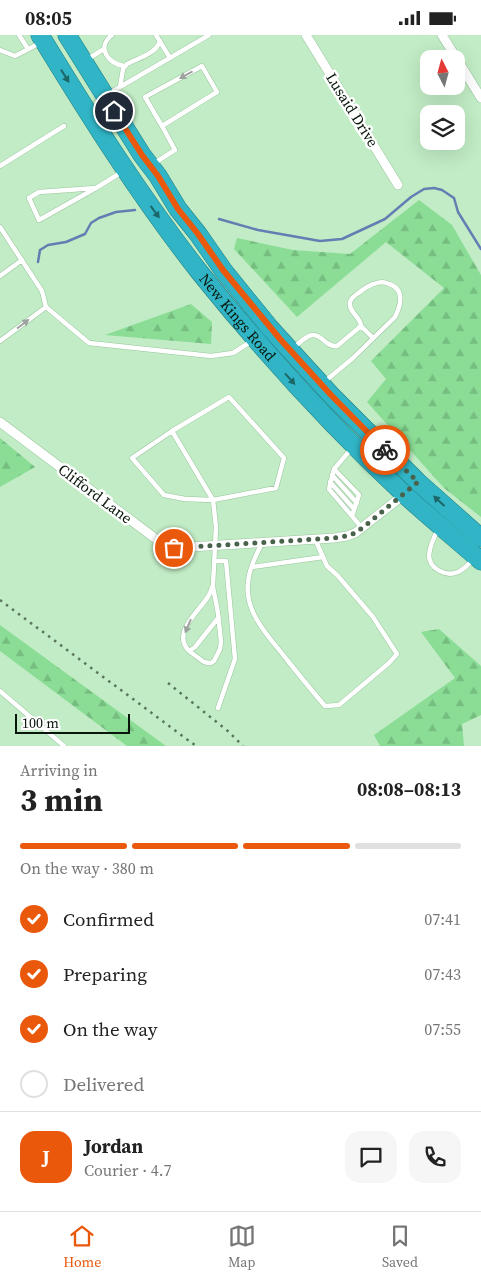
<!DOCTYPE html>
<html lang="en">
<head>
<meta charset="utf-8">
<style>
  :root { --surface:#fff; --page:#f6f6f6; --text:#222; --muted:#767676; --line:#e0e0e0; --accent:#ea580c }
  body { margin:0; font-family:"Source Serif 4",serif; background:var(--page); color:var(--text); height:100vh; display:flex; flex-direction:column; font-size:19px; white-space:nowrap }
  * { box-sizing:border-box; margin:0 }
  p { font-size:16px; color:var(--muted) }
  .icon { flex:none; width:28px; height:28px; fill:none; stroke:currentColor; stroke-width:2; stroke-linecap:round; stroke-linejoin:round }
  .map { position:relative; height:711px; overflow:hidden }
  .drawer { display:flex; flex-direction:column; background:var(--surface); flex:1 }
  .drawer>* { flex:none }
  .needle { width:32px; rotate:354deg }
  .fabs { position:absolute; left:420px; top:15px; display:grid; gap:10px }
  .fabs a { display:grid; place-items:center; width:45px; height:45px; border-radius:10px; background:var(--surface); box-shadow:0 5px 20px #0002; font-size:25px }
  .scale { position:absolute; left:15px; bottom:12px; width:115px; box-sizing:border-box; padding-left:5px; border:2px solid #08170a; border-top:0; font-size:14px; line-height:18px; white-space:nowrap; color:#08170a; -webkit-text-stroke:4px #fff; paint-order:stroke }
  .pin { position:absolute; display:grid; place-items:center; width:42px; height:42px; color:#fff; margin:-21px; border:2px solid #fff; border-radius:50%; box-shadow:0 1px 5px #0007 }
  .courier { position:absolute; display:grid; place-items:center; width:50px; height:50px; margin:-25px; border:4px solid #ea580c; border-radius:50%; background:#fff; color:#222; box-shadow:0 1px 6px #0007 }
  .summary em { font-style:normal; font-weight:700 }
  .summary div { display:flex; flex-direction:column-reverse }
  .summary { display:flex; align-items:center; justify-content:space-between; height:85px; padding:0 20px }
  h1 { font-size:32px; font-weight:700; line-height:38px }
  .bar { display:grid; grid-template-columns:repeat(4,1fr); gap:8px 5px; align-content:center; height:60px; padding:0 20px }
  .bar i { height:6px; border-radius:4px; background:var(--line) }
  .bar .active { background:var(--accent) }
  .bar p { grid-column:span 4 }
  .line { display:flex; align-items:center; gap:12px; padding:0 20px; border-top:1px solid var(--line) }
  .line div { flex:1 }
  .round { display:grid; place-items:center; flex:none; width:52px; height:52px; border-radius:15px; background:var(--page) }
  ol { padding:0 20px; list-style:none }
  li { display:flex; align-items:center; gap:15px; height:55px }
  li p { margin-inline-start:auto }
  li .icon { padding:5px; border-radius:50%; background:var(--accent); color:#fff; stroke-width:4 }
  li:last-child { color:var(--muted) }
  li i { width:28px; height:28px; border:2px solid var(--line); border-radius:50% }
  .status { display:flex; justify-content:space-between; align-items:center; height:35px; padding:0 25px; background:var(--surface); direction:ltr }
  .status svg { height:14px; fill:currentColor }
  .tab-bar { display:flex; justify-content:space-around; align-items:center; height:70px; border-top:1px solid var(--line); background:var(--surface); font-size:14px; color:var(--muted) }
  .tab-bar a { display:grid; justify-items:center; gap:2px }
  .tab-bar .active { color:var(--accent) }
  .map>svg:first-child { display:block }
</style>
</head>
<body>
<div class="status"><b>08:05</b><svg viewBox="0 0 49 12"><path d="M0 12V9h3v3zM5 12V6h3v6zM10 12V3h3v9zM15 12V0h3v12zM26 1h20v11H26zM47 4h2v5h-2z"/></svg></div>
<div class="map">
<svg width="481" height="711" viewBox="0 0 481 711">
  <defs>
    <pattern id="forest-firs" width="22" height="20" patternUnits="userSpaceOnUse" patternTransform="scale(1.25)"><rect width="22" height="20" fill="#8bdd96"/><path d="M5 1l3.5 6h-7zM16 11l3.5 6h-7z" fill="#76bd80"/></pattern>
  </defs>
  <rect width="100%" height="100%" fill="#c1ecc5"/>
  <path fill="url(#forest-firs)" d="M 419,165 L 452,190 L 481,240 L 481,482 L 444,453 L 367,367 L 386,344 L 371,326 L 444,253 L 386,207 L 297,282 L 234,214 L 237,203 L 293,215 L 350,219 Z
    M 191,269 L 212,287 L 211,309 L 105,300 Z
    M 0,403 L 35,432 L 0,452 Z
    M 0,590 L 166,711 L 127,711 L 0,616 Z
    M 439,594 L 481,631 L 481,680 L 462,689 L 464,711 L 380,711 L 374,700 L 455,643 L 421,597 Z"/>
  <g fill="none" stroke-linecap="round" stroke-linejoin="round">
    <path stroke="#647eb3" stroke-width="2.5" d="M 219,184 L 258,195 L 320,206 L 342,204 L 385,184 L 411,162 L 424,154 L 434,153 L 442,155 L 454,163 L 458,177 L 481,214
      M 38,227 L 40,215 L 48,210 L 66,207 L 85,199 L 91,188 L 99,183 L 116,177 L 135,175"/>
    <g stroke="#9ac49e" stroke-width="5.5">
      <path id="lane" d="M 19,0 L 28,14
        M 112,0 C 96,12 108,29 124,31
        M 156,0 L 170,23
        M 0,15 L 15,21 L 40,8
        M 86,25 L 104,14
        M 120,52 L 123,34 L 127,29 C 138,23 156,19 160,6
        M 108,59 L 209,0
        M 153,129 L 175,115 L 162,91 L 217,57 L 202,31 L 145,62 L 162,91
        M 0,131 L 64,91
        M 96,153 L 39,157 L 29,163 L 39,185 L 96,153 L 122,137
        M 0,192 L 42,256 L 46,272 L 89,308 L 211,321 L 233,318 L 252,306
        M 0,241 L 22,225
        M 361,291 L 373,303
        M 0,306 L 46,272
        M 293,313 C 298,309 302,305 307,302 C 320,294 325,313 337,311 L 361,291 C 361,282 348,277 350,267 C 351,264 354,261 357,259 C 363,255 368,250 374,249 C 379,247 385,247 389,249 C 405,254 401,270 395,282 L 353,323 L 324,347
        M 172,396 L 213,465 L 276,453 L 284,423 L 229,362 L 172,396 L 132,423 L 164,460 L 185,464 L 213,465 L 216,492 L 213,550 C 212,553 211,555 210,558 C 203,574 170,596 189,616 L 195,612 L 218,583
        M 352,413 L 334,434 L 329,454 L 362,493
        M 334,434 L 359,460 L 352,481
        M 332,440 L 357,468
        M 330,447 L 354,474
        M 438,494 C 434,502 430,510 429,520 C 429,534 446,542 458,537 C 464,534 469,529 473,524
        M 262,508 C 256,520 249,534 248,548 C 244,578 271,604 288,626 C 300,641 312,656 325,671 L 339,670 L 389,628 L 397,619 L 373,582 L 338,541 L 327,531 L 315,504
        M 214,526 L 226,526 L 235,624 L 218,673
        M 252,532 L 323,522
        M 189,616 L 204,627 L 209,628 L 211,628 L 214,626 L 220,614 L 221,607 L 218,578 L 213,552
        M 0,656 L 64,711"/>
    </g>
    <g stroke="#9ac49e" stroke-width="10">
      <path id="street" d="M 306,0 L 398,150
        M 442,0 L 481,63
        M 0,387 L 164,510 L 174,513 L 334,503 L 347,501 L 355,498 L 406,458"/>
    </g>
    <g stroke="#237d84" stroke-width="19">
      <g id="highway">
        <path id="s1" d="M 40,0 C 90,82 141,163 201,239 C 263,316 331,391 404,459 C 429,482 455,503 481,526"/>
        <path d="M 67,0 L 142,120 L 158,141 L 178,174 L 198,199 L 223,235 L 270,293 L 331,360 L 418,447 L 481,503"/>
      </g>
    </g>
    <use href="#lane" stroke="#fff" stroke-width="4.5"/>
    <use href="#street" stroke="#fff" stroke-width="9"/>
    <use href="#highway" stroke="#31b4c5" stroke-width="18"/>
    <path stroke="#59755c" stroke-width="2.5" stroke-dasharray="2.5 5" stroke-linecap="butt" d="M 0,565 L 196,711
      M 168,648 L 229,697 L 243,711"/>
  </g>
  <defs><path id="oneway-solid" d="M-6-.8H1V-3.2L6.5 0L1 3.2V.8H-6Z" transform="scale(1.25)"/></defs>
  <g fill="#9ca29d">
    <use href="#oneway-solid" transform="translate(186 40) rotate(151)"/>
    <use href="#oneway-solid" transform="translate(23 289) rotate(-37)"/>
    <use href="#oneway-solid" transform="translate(188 591) rotate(113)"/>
  </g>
  <g fill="#1c6668">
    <use href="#oneway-solid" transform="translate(65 41) rotate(58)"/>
    <use href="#oneway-solid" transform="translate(155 177) rotate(54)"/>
    <use href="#oneway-solid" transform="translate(290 344) rotate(48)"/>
    <use href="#oneway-solid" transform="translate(439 466) rotate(-138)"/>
  </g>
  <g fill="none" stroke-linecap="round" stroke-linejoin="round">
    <path stroke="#49624b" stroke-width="5" stroke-dasharray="0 9" d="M 174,513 L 334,503 L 347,501 L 355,498 L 365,491 L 418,447 L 385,415"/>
    <path stroke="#ea580c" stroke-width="6" d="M 114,76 L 142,120 L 158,141 L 178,174 L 198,199 L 223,235 L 280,304 L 331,360 L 385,415"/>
  </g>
  <g text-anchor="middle" stroke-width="5" stroke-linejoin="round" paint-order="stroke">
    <g font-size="15" fill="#08170a" stroke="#fff">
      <text transform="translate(352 75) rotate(58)" y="5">Lusaid Drive</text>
      <text dy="5" stroke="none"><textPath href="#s1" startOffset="345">New Kings Road</textPath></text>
      <text transform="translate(95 459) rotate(37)" y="5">Clifford Lane</text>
    </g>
  </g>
</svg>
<div class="fabs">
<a><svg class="needle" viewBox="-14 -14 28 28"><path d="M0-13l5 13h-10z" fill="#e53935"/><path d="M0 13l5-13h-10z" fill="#767676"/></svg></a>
<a><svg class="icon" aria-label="layers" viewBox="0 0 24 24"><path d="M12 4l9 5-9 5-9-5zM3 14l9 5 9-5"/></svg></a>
</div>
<div class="scale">100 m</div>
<div class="pin" style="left:174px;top:513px;background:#ea580c"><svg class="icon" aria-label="bag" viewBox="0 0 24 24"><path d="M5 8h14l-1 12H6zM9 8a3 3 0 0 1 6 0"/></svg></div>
<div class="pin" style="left:114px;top:76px;background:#1f2937"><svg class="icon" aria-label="home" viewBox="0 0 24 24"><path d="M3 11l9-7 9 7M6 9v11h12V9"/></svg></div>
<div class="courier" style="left:385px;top:415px"><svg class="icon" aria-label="bike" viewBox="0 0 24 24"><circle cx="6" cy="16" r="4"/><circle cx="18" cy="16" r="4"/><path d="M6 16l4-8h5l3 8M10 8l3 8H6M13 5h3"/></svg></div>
</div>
<section class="drawer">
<div class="summary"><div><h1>3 min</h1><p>Arriving in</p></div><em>08:08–08:13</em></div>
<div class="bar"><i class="active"></i><i class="active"></i><i class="active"></i><i></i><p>On the way · 380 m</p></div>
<ol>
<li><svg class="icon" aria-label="check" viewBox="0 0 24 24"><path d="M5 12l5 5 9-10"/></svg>Confirmed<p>07:41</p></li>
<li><svg class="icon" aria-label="check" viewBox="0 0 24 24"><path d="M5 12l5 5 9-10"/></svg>Preparing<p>07:43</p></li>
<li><svg class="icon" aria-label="check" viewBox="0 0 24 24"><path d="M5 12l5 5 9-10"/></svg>On the way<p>07:55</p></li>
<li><i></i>Delivered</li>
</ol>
<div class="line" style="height:90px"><b class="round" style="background:var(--accent);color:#fff">J</b><div><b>Jordan</b><p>Courier · 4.7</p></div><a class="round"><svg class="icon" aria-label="chat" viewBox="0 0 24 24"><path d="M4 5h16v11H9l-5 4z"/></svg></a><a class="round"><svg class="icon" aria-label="phone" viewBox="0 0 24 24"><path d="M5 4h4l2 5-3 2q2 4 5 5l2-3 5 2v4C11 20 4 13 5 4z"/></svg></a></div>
</section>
<nav class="tab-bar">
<a class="active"><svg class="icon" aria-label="home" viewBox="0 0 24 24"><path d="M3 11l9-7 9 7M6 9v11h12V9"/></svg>Home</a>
<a><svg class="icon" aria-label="map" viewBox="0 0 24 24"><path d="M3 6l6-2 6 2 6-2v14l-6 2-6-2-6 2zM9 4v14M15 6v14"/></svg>Map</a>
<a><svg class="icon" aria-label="saved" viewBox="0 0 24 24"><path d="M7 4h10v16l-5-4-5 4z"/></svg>Saved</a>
</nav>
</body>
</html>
